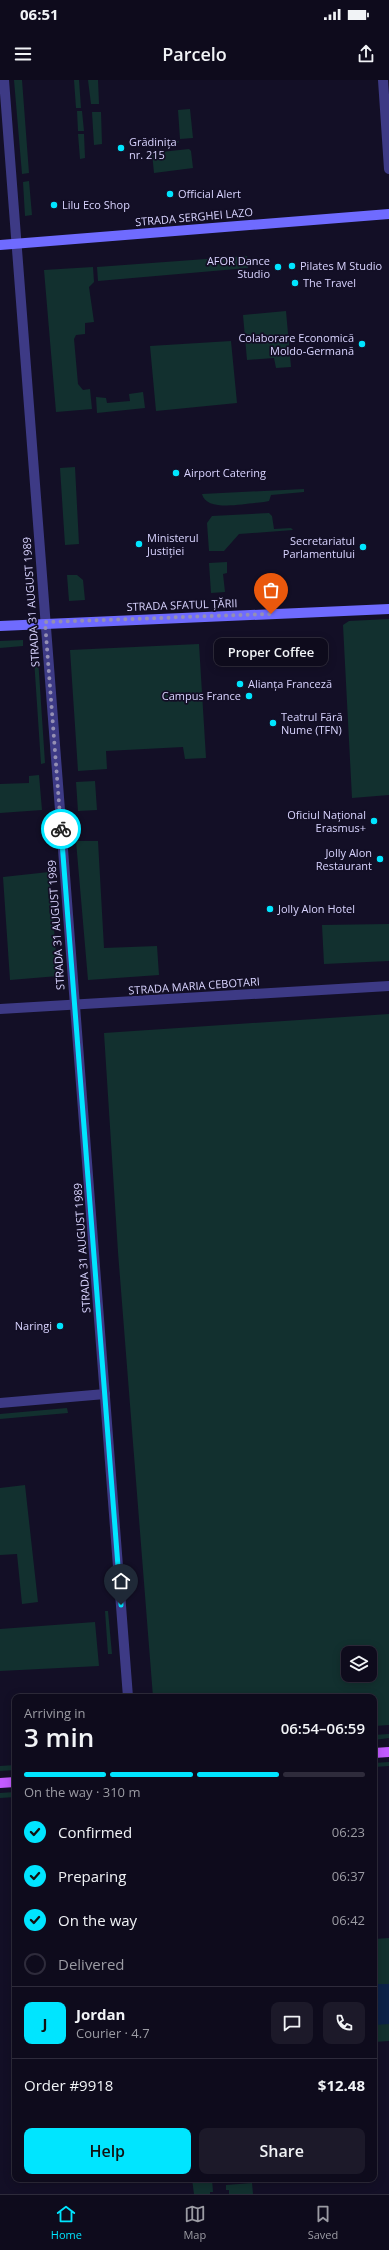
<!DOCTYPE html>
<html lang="en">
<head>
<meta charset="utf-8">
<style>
  :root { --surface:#0e0b1c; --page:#1c1929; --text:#f1f3f6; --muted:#9b9ba3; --line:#2e2b3b; --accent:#00e5ff }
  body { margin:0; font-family:"Open Sans",sans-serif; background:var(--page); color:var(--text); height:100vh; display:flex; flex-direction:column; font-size:15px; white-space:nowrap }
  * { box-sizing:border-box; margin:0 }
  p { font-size:13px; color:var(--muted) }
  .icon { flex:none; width:22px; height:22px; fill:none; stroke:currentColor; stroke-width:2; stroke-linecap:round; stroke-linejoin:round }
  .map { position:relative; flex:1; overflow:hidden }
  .drawer { position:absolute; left:12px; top:1614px; width:365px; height:488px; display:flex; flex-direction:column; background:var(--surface); border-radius:8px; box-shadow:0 2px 10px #0003,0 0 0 1px var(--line) }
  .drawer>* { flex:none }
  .fabs { position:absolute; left:341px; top:1566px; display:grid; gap:8px }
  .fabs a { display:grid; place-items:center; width:36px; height:36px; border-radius:8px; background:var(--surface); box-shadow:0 2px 10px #0003,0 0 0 1px var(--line); font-size:20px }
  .pin { position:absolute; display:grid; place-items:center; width:34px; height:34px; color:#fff; margin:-41px -17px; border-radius:50% 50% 50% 0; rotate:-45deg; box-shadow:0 0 4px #0007 }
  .pin .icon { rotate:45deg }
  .courier { position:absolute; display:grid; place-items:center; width:40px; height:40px; margin:-20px; border:3px solid #00e5ff; border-radius:50%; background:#fff; color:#222; box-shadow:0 1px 5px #0007 }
  .bubble { position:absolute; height:28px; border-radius:8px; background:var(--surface); box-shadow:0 2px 10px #0003,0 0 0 1px var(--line); font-size:13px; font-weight:600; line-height:28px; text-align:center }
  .summary em { font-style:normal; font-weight:600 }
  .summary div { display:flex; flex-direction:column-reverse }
  .summary { display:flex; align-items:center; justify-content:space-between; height:68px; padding:0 12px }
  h1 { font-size:26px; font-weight:600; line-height:30px }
  .bar { display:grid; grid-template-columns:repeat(4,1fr); gap:6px 4px; align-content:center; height:48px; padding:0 12px }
  .bar i { height:5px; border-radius:3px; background:var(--line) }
  .bar .active { background:var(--accent) }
  .bar p { grid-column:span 4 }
  .line { display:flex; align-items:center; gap:10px; padding:0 12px; border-top:1px solid var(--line) }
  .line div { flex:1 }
  .round { display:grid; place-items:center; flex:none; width:42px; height:42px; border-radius:8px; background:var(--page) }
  ol { padding:0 12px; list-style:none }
  li { display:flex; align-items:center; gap:12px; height:44px }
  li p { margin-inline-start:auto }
  li .icon { padding:4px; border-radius:50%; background:var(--accent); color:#111; stroke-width:4 }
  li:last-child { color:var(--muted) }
  li i { width:22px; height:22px; border:2px solid var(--line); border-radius:50% }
  .cta { display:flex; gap:8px; margin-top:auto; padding:8px 12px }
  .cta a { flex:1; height:46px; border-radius:8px; background:var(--accent); color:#111; font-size:16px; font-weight:600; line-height:46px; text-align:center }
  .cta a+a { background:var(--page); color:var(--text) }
  .status { display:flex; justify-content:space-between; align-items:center; height:28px; padding:0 20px; background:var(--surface); direction:ltr }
  .status svg { height:11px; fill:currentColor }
  header { display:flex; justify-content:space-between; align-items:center; height:52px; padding:0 12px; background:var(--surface); font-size:18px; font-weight:600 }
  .tabs { display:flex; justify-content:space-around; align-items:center; height:56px; border-top:1px solid var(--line); background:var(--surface); font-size:11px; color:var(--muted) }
  .tabs a { display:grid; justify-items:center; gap:2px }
  .tabs .active { color:var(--accent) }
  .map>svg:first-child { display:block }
</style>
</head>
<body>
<div class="status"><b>06:51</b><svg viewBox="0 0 49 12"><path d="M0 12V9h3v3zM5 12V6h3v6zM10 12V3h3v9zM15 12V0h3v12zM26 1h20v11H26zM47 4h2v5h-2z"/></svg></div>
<header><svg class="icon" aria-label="menu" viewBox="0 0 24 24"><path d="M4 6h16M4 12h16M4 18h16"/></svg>Parcelo<svg class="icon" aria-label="share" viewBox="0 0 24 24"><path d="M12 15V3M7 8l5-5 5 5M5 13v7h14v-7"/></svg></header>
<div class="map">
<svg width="389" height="2114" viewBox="0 0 389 2114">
  <rect width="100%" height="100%" fill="#130f26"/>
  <path fill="#12302f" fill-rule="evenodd" d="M 14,0 L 22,0 L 29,93 L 22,94 Z
    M 74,0 L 79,0 L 81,28 L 76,28 Z
    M 88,0 L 98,0 L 99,24 L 91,24 Z
    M 190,29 L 193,58 L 180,59 L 178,30 Z
    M 77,31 L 82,31 L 84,51 L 78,51 Z
    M 92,32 L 101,32 L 102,64 L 94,65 Z
    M 78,54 L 84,54 L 85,78 L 80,79 Z
    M 179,61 L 178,63 L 148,66 L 148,63 Z
    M 189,69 L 191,71 L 193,88 L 154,93 L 152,73 Z
    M 29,101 L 32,135 L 25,136 L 23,102 Z
    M 247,176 L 248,188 L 98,201 L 97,187 Z
    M 93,187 L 94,202 L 89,207 L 94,242 L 85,243 L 85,254 L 76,255 L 74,259 L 78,304 L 83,310 L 90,309 L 92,329 L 56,332 L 44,190 Z
    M 286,231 L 291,287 L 276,288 L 274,278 L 247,280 L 243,235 Z
    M 231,261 L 237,323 L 156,331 L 150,266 Z
    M 143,312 L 145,328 L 97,333 L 96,317 L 106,318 L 107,323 L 130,321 L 129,314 Z
    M 75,387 L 79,464 L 65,465 L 60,388 Z
    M 304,409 L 304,412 L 271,415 L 269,421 L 264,422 C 248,423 206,433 202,414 Z
    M 269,433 L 272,436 L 274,449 L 291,448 L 293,450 L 239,454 L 224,471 L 209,471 L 207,443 L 212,436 Z
    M 227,482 L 227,493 L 223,494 L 225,512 L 211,513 L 209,483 Z
    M 67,495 L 77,495 L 83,500 L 85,520 L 69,521 Z
    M 389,539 L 389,715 L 352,718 L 343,545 L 349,541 Z
    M 23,560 L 23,566 L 0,568 L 0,561 Z
    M 199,564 L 206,678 L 185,679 L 183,667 L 106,671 L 107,689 L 78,691 L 70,570 Z
    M 38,578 L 45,683 L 41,684 L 34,579 Z
    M 39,695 L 42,730 L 0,733 L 0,704 L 29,703 L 29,696 Z
    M 95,701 L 97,730 L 78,731 L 76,702 Z
    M 76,761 L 98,761 L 104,868 L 157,866 L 159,895 L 88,900 Z
    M 49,792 L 58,896 L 10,900 L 3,797 Z
    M 389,844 L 389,881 L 324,884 L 322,845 Z
    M 389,934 L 389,1645 L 374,1646 L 374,1617 L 153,1617 L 118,1172 L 104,953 ZM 348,1573 L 370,1573 L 370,1595 L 348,1595 Z
    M 67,1328 L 68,1333 L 0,1339 L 0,1334 Z
    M 25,1405 L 38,1522 L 22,1524 L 17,1474 L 0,1475 L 0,1408 Z
    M 105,1531 L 108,1531 L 112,1574 L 108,1574 Z
    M 95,1542 L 99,1586 L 0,1591 L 0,1549 Z
    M 389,1654 L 389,1658 L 374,1660 L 374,1655 Z
    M 389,1682 L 389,1686 L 374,1687 L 374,1683 Z
    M 15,1685 L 15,1690 L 0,1691 L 0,1686 Z
    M 15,1712 L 15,1717 L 0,1718 L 0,1713 Z
    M 389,1858 L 389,1961 L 374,1962 L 374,1859 Z
    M 192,2099 L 212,2099 L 213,2112 L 210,2112 L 210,2114 L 194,2114 Z
    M 252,2103 L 253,2114 L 229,2114 L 229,2110 L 226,2110 L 226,2105 Z"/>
  <path fill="#0c2248" d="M 374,1904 L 389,1904 L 389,1944 L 374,1945 Z"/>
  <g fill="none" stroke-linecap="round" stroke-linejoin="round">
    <path stroke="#3d3a85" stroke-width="10" d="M 383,0 L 389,89
      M 0,929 L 389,906
      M 0,1323 L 105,1314"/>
    <path stroke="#3d3a85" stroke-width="10" d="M 4,0 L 128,1617"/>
    <path stroke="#6f6bff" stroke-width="10" d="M 0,165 L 389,134
      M 0,546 L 389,529"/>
    <path stroke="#c25bff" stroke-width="10" d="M 374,1673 L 389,1672
      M 0,1703 L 15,1702"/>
  </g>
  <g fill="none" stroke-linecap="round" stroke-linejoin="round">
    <path stroke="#948fb3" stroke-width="4" stroke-dasharray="0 7.2" d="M 61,749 L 45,542 L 271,534"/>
    <path stroke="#00e5ff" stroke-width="5" d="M 61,749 L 121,1525"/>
  </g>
  <g fill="#00e5ff" stroke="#130f26" stroke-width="1.5">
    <circle cx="121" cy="68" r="4"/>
    <circle cx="170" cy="114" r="4"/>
    <circle cx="54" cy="125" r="4"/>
    <circle cx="292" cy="186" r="4"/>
    <circle cx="278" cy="187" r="4"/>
    <circle cx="295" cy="203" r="4"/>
    <circle cx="362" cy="264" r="4"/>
    <circle cx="176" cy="393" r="4"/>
    <circle cx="139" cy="464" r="4"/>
    <circle cx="363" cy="467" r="4"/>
    <circle cx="240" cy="604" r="4"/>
    <circle cx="249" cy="616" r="4"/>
    <circle cx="273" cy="643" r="4"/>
    <circle cx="374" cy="741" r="4"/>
    <circle cx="380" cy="779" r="4"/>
    <circle cx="270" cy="829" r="4"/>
    <circle cx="60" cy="1246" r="4"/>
  </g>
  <g text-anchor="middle" stroke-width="3.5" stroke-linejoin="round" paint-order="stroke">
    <g font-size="11" fill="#d9d4ff" stroke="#130f26" text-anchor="start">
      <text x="129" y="66">Grădinița<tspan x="129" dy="13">nr. 215</tspan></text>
      <text x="178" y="118">Official Alert</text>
      <text x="62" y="129">Lilu Eco Shop</text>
      <text x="270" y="185" text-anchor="end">AFOR Dance<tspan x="270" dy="13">Studio</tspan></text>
      <text x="300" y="190">Pilates M Studio</text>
      <text x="303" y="207">The Travel</text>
      <text x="354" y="262" text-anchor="end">Colaborare Economică<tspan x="354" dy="13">Moldo-Germană</tspan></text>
      <text x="184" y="397">Airport Catering</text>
      <text x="147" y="462">Ministerul<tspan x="147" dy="13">Justiției</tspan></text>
      <text x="355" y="465" text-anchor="end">Secretariatul<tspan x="355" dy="13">Parlamentului</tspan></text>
      <text x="248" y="608">Alianța Franceză</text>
      <text x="241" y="620" text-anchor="end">Campus France</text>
      <text x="281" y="641">Teatrul Fără<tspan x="281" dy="13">Nume (TFN)</tspan></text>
      <text x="366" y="739" text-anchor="end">Oficiul Național<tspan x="366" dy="13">Erasmus+</tspan></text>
      <text x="372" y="777" text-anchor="end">Jolly Alon<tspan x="372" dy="13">Restaurant</tspan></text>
      <text x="278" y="833">Jolly Alon Hotel</text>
      <text x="52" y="1250" text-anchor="end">Naringi</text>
    </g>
    <g font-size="11" fill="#d9d4ff" stroke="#130f26">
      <text transform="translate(194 137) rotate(-5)" y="4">STRADA SERGHEI LAZO</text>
      <text transform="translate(31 522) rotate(-94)" y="4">STRADA 31 AUGUST 1989</text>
      <text transform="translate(182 525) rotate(-2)" y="4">STRADA SFATUL ȚĂRII</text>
      <text transform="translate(56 845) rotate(-94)" y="4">STRADA 31 AUGUST 1989</text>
      <text transform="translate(194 906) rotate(-4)" y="4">STRADA MARIA CEBOTARI</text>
      <text transform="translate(82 1168) rotate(-94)" y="4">STRADA 31 AUGUST 1989</text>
    </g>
  </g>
</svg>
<div class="fabs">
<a><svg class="icon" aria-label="layers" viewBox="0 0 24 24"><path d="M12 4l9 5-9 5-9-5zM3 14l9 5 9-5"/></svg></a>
</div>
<div class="pin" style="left:271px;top:534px;background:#ea580c"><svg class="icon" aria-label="bag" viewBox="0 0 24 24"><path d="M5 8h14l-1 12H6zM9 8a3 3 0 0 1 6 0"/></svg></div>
<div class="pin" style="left:121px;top:1525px;background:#1f2937"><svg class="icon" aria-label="home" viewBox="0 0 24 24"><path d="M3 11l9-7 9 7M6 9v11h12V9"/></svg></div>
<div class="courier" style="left:61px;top:749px"><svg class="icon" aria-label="bike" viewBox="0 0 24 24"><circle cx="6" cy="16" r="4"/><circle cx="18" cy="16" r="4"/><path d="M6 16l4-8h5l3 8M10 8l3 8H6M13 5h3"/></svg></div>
<div class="bubble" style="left:214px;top:558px;width:114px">Proper Coffee</div>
<section class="drawer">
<div class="summary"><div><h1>3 min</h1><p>Arriving in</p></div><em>06:54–06:59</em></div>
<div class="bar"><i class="active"></i><i class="active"></i><i class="active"></i><i></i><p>On the way · 310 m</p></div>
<ol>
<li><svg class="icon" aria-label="check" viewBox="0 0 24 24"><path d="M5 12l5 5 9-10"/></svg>Confirmed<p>06:23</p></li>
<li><svg class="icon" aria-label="check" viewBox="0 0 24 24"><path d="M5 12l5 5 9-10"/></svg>Preparing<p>06:37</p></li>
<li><svg class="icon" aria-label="check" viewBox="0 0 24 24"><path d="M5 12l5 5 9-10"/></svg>On the way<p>06:42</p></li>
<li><i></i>Delivered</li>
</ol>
<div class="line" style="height:72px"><b class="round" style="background:var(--accent);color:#111">J</b><div><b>Jordan</b><p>Courier · 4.7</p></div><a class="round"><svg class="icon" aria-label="chat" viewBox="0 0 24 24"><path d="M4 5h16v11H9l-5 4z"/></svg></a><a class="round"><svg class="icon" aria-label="phone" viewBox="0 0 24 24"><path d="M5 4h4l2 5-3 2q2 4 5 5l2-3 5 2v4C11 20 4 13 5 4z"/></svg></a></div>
<div class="line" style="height:52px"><div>Order #9918</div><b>$12.48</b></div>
<div class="cta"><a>Help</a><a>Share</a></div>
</section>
</div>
<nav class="tabs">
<a class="active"><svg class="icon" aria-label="home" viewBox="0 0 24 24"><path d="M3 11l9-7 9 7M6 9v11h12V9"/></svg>Home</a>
<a><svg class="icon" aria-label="map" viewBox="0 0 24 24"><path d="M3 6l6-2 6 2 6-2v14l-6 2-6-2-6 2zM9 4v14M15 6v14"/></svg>Map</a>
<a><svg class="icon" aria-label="saved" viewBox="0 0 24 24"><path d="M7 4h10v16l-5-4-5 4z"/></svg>Saved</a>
</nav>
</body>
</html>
